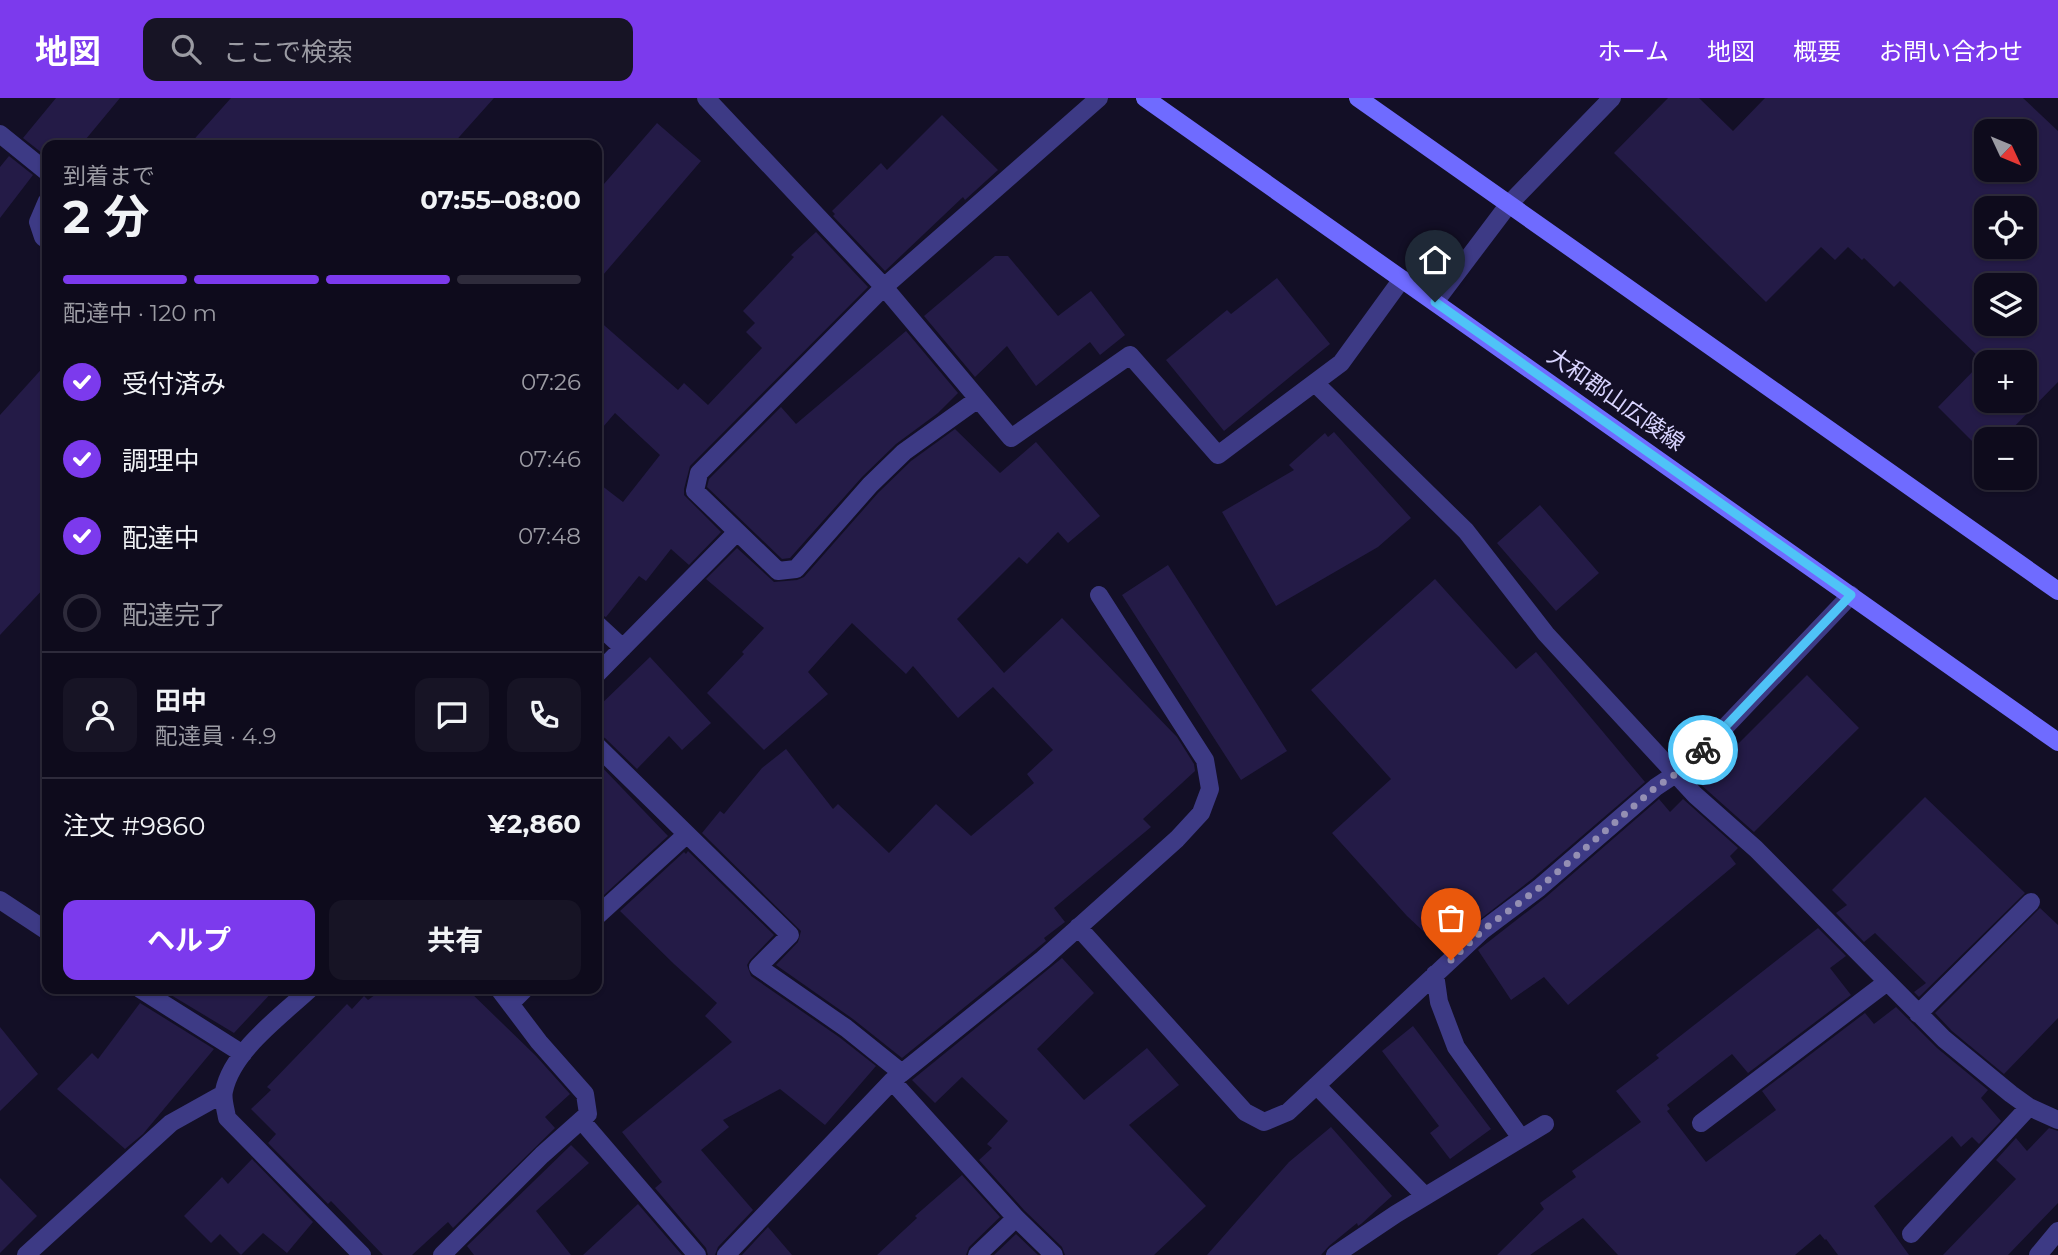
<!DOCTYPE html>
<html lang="ja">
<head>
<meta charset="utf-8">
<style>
  :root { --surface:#0e0b1c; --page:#171425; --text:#f1f3f6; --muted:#9b9ba3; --line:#2e2b3b; --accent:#7c3aed }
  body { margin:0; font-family:Montserrat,"Noto Sans JP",sans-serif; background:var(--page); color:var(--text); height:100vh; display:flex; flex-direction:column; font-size:26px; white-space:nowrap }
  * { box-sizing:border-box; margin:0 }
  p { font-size:23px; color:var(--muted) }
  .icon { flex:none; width:38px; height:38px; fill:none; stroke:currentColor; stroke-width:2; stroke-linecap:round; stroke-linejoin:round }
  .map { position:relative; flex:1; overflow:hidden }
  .drawer { position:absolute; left:42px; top:42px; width:560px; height:854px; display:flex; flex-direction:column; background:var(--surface); border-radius:14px; box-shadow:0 2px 5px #0004,0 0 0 2px var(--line) }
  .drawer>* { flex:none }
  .needle { width:46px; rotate:134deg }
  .fabs { position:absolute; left:1974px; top:21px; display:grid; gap:14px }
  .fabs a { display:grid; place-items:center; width:63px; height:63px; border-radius:14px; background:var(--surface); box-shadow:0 2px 5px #0004,0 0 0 2px var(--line); font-size:35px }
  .pin { position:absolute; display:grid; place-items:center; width:60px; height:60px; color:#fff; margin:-72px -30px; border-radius:50% 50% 50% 0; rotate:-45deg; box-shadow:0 0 7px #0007 }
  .pin .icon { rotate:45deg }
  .courier { position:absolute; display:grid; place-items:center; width:70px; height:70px; margin:-35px; border:5px solid #4fc3f7; border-radius:50%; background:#fff; color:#222; box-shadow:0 2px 9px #0007 }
  .summary em { font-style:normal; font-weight:700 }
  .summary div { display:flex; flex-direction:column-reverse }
  .summary { display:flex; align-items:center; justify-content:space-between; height:119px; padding:0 21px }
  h1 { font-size:46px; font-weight:700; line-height:52px }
  .bar { display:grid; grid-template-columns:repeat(4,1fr); gap:10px 7px; align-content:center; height:84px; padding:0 21px }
  .bar i { height:9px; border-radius:5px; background:var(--line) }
  .bar .active { background:var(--accent) }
  .bar p { grid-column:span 4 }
  .line { display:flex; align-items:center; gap:18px; padding:0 21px; border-top:2px solid var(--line) }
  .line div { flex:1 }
  .round { display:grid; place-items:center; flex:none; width:74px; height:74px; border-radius:14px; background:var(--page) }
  ol { padding:0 21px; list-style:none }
  li { display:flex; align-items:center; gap:21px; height:77px }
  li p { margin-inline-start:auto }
  li .icon { padding:7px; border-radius:50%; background:var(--accent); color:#fff; stroke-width:4 }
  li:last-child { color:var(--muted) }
  li i { width:38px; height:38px; border:4px solid var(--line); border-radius:50% }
  .action { display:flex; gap:14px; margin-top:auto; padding:14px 21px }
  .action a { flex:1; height:80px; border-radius:14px; background:var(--accent); color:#fff; font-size:28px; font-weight:700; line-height:80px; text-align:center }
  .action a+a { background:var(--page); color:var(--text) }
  header { display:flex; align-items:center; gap:42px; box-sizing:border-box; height:98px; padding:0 35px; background:var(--accent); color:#fff }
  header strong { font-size:33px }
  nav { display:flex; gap:38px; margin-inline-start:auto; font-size:24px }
  .search { width:490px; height:63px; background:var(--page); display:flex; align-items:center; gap:18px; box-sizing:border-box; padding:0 24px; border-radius:14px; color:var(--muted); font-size:26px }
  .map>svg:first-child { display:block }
</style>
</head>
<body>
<header>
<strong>地図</strong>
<div class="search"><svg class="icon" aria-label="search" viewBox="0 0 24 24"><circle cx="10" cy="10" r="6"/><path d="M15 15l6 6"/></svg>ここで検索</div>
<nav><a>ホーム</a><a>地図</a><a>概要</a><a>お問い合わせ</a></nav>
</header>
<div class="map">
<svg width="2058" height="1157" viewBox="0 0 2058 1157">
  <rect width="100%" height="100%" fill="#130f26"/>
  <path fill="#241b47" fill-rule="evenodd" d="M 56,0 L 120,0 L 81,47 L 47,47 L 47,59 L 23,40 Z
    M 231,0 L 494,0 L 452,47 L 189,47 Z
    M 1668,0 L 1699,0 L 1733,33 L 1765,0 L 2023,0 L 2058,33 L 2058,284 L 2002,341 L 1986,341 L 1986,357 L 1938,309 L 1983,263 L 1900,183 L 1894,189 L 1864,160 L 1862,162 L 1848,149 L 1835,162 L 1821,149 L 1766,204 L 1614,55 ZM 1986,33 L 2025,33 L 2025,72 L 1986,72 ZM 1986,110 L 2025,110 L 2025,149 L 1986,149 ZM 1986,187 L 2025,187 L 2025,226 L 1986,226 ZM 1986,264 L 2025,264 L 2025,303 L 1986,303 Z
    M 942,17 L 998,72 L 965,102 L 963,99 L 885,173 L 833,118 L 835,116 L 832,113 L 881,65 L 887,72 Z
    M 657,25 L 701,63 L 597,184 L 597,94 Z
    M 9,58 L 33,77 L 0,120 L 0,69 Z
    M 816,134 L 868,189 L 690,368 L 684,391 L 684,397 L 721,434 L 689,467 L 671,451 L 646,483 L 639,478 L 606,519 L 597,515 L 597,384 L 623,404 L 660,357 L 615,315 L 597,336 L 597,221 L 678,292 L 684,285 L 708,307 L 762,250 L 746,234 L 755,225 L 743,213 L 794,159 L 791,157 Z
    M 995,158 L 1008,158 L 1058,218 L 1091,193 L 1125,237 L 1100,257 L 1090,244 L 1036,288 L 1007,248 L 975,279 L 924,218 Z
    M 1277,180 L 1330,246 L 1224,333 L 1166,262 L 1227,212 L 1231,216 Z
    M 906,233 L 958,295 L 938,315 L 896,346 L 862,379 L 790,460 L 782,461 L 707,389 L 709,381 L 781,309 L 796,326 Z
    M 47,265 L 47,487 L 0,537 L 0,317 Z
    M 955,331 L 1000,375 L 1036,344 L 1100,418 L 1068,445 L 1058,434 L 1027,466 L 1019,459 L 957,521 L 1004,575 L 1062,520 L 1177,639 L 1194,666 L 1195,673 L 1143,721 L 1151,729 L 1054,810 L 1065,824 L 1044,840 L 1046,843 L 902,960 L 853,921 L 776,867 L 798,844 L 801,833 L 702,735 L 720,713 L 724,716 L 762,670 L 786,651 L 833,711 L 838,706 L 889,755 L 936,706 L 971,738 L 1034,685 L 1027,676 L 1053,652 L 993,589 L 958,620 L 913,568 L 906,576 L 852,525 L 808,574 L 828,596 L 764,652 L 707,595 L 744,556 L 742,554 L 764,530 L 706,481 L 737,450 L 774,484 L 797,482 L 804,479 L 878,395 L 911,363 Z
    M 1334,334 L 1411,420 L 1378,449 L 1276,508 L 1222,414 L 1294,372 L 1289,367 L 1325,335 L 1328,339 Z
    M 1540,407 L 1599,475 L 1556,513 L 1497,445 Z
    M 1168,467 L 1287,653 L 1241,682 L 1122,497 Z
    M 1435,481 L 1516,571 L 1536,554 L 1645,684 L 1532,781 L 1465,833 L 1464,831 L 1450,845 L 1445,840 L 1438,847 L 1407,818 L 1332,735 L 1391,681 L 1311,592 Z
    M 650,559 L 711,625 L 682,652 L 669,638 L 637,671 L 605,640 L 597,637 L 597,610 Z
    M 1807,577 L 1859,630 L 1754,734 L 1699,685 Z
    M 597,664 L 668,738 L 604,797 L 597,790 Z
    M 1925,699 L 2025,795 L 1919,899 L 1914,894 L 1926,885 L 1875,835 L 1864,844 L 1836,815 L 1847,807 L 1832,792 Z
    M 1659,701 L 1670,714 L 1683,701 L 1738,750 L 1730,758 L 1736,766 L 1568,907 L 1544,879 L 1511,902 L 1478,852 L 1546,799 Z
    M 688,753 L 774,837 L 750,862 L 747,867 L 751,878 L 839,939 L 876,968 L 825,1027 L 780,991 L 723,1022 L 729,1029 L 701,1052 L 753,1112 L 718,1149 L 715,1157 L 708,1157 L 706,1150 L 655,1090 L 662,1084 L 622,1034 L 732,944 L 705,918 L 717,905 L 674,866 L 620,813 L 684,754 L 686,756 Z
    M 2040,810 L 2058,827 L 2058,920 L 2004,976 L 1952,933 L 1935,915 Z
    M 1818,830 L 1846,858 L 1830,870 L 1851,897 L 1748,975 L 1732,956 L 1667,1007 L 1670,1011 L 1667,1013 L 1706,1064 L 1776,1012 L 1762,993 L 1865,915 L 1874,926 L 1896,909 L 1937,950 L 1988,992 L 1981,1000 L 2001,1023 L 1979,1046 L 1972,1039 L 1961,1049 L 1952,1038 L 1874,1108 L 1909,1157 L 1838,1157 L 1826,1141 L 1825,1142 L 1820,1136 L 1795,1157 L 1618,1157 L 1583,1120 L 1530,1157 L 1497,1157 L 1544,1111 L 1540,1105 L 1576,1079 L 1572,1073 L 1641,1024 L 1616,993 L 1659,960 L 1656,957 Z
    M 1062,860 L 1094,895 L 1037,951 L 1084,1002 L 1147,950 L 1179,987 L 1129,1027 L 1206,1108 L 1154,1157 L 1065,1157 L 1062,1149 L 1024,1112 L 979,1062 L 992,1050 L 987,1046 L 1008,1023 L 962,979 L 935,1005 L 912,982 Z
    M 161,891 L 275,891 L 234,935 Z
    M 383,891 L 467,891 L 536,958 L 570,996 L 545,1019 L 555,1030 L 453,1130 L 448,1124 L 412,1157 L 383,1157 L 331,1103 L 328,1106 L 268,1045 L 276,1036 L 251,1011 L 271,992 L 267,989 L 347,906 L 352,911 L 364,898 L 368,902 Z
    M 140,905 L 214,951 L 143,1036 L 125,1051 L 57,991 L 92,955 L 98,961 Z
    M 1413,928 L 1491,1031 L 1450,1061 L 1430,1035 L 1439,1028 L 1382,953 Z
    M 0,929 L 38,976 L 0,1013 Z
    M 1331,1029 L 1392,1098 L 1361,1126 L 1358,1128 L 1357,1125 L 1329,1148 L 1321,1157 L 1207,1157 L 1289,1064 Z
    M 2049,1030 L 2058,1033 L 2058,1105 L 2008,1157 L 1943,1157 L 2016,1081 L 1996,1062 L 2016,1040 L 2027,1053 Z
    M 571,1047 L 589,1065 L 536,1113 L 571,1157 L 474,1157 L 467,1148 Z
    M 252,1061 L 313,1124 L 287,1155 L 263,1135 L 241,1157 L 220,1136 L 211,1145 L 184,1118 L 222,1079 L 228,1086 Z
    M 962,1077 L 1000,1119 L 969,1149 L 966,1157 L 877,1157 L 917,1120 L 915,1118 Z
    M 0,1080 L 37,1118 L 0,1155 Z
    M 638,1106 L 682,1157 L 583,1157 Z
    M 768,1129 L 792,1157 L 742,1157 Z
    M 1016,1136 L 1038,1157 L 994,1157 Z"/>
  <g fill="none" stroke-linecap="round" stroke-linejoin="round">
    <path stroke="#3d3a85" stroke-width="18" d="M 706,0 L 884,189 L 1011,340 L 1130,257 L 1218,357 L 1341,265 L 1402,181
      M 0,36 L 47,74
      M 47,103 L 38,124 L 43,139 L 47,142
      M 1435,204 L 1509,106 L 1612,0
      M 1315,285 L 1466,433 L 1546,536 L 1695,697 L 1756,751 L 1944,941 L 2011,996 L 2029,1009 L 2058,1022
      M 978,301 L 904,354 L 870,387 L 796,471 L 778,473 L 695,393 L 699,375 L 884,189 L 1099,0
      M 597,526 L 623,550
      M 597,576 L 737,434
      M 597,648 L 790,837 L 758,869 L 846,930 L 902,975
      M 0,802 L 47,833
      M 597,818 L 687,736
      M 1078,829 L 1245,1014 L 1264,1024 L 1288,1014 L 1483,832 L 1539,790 L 1656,689 L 1689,667 L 1851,497
      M 1435,876 L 1439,904 L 1456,949 L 1521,1040
      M 140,891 L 243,956
      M 310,891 C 281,918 232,953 224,993 C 222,1001 226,1012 227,1020 L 362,1157
      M 510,906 L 525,891
      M 1918,916 L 2031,804
      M 892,983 L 1016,1120 L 1054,1157
      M 1317,988 L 1425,1098
      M 581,1022 L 697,1157
      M 1701,1025 L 1887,884
      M 1911,1136 L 2029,1009
      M 26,1157 L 171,1025 L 223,996
      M 442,1157 L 542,1057 L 588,1016 L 585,996 L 539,944 L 499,891
      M 726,1157 L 892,983 L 1043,861 L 1177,741 L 1201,715 L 1210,691 L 1205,662 L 1099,497
      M 977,1157 L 1016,1120
      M 1335,1157 L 1396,1116 L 1545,1026
      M 2038,1157 L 2058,1133"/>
    <path stroke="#6f6bff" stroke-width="18" d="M 1145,0 L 2058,644
      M 1358,0 L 2058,493"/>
  </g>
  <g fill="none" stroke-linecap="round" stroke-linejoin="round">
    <path stroke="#948fb3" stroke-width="7" stroke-dasharray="0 12.6" d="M 1451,862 L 1483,832 L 1539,790 L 1656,689 L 1689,667 L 1703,652"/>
    <path stroke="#4fc3f7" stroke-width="9" d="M 1435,204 L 1851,497 L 1703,652"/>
  </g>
  <g text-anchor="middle" stroke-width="5" stroke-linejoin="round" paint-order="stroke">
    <g font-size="23" fill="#d9d4ff" stroke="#130f26">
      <text transform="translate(1616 301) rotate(35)" y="8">大和郡山広陵線</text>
    </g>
  </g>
</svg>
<div class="fabs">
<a><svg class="needle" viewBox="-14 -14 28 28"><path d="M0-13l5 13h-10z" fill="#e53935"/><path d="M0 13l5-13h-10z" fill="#9b9ba3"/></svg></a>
<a><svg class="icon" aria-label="locate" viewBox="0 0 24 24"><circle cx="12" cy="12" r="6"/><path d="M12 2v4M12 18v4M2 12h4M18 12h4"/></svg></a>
<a><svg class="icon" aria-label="layers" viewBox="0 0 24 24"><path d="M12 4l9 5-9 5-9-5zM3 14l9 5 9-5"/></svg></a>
<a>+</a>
<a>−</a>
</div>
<div class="pin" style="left:1451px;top:862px;background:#ea580c"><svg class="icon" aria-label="bag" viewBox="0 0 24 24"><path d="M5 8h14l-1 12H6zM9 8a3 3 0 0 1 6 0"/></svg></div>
<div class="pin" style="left:1435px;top:204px;background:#1f2937"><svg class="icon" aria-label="home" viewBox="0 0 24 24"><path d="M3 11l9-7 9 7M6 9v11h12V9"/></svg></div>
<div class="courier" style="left:1703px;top:652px"><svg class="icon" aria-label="bike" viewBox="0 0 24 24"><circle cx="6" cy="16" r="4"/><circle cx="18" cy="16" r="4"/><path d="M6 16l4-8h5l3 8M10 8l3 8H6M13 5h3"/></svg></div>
<section class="drawer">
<div class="summary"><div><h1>2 分</h1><p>到着まで</p></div><em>07:55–08:00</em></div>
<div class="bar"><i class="active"></i><i class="active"></i><i class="active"></i><i></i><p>配達中 · 120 m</p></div>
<ol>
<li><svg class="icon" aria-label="check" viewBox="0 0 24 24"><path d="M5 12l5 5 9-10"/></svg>受付済み<p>07:26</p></li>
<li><svg class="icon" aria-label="check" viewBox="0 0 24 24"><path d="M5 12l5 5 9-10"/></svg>調理中<p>07:46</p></li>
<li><svg class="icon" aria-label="check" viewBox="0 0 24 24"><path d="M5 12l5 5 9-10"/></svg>配達中<p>07:48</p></li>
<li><i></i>配達完了</li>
</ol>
<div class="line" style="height:126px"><a class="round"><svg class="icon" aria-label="person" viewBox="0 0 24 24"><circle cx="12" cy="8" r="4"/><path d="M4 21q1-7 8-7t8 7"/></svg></a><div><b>田中</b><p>配達員 · 4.9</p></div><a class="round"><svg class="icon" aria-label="chat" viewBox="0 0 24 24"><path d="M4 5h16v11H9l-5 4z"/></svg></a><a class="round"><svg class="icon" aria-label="phone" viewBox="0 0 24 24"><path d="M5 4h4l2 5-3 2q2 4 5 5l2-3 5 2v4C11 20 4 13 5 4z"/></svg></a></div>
<div class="line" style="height:91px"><div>注文 #9860</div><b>¥2,860</b></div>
<div class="action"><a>ヘルプ</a><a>共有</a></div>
</section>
</div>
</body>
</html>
